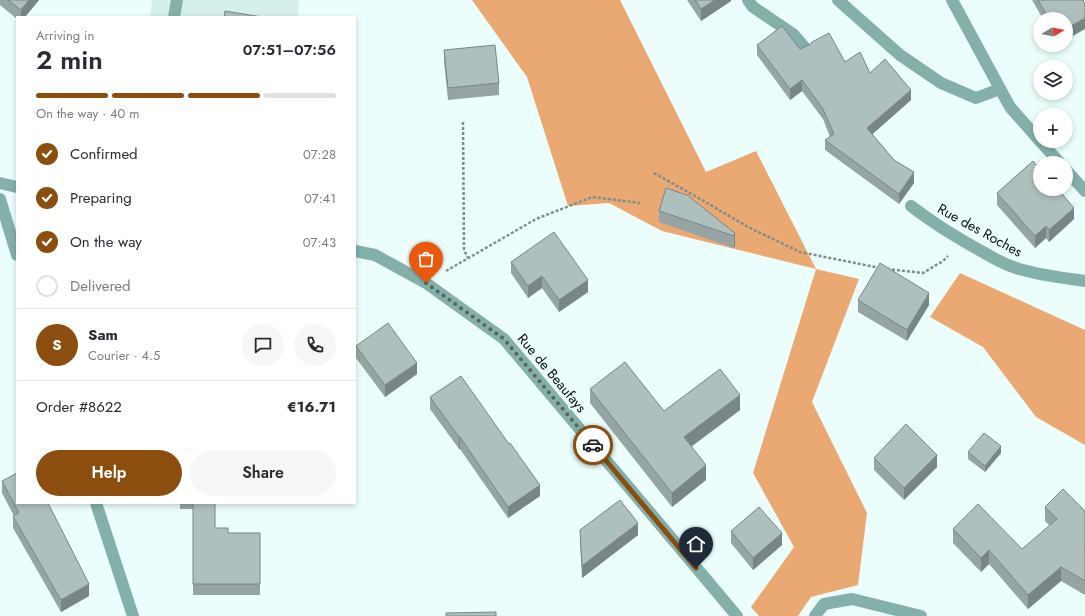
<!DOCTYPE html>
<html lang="en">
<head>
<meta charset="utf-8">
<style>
  :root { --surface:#fff; --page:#f7f7f7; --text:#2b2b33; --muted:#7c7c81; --line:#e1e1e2; --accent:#8b4e0f }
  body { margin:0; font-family:Jost,sans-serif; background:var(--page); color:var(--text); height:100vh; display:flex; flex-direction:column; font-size:15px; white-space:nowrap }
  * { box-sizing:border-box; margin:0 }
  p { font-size:13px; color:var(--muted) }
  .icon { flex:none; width:22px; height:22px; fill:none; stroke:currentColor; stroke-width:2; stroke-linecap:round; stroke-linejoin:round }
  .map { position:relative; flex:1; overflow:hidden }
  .side { position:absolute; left:16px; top:16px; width:340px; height:488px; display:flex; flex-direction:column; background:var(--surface); border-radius:0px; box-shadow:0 2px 6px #0003 }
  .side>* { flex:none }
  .needle { width:26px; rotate:80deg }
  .buttons { position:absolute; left:1033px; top:12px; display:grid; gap:8px }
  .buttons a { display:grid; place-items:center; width:40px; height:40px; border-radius:50%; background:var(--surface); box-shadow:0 2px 6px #0003; font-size:20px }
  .pin { position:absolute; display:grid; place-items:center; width:34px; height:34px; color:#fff; margin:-41px -17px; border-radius:50% 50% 50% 0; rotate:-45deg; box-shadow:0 0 4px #0007 }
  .pin .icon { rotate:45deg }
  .courier { position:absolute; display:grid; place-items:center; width:40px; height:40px; margin:-20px; border:3px solid #8b4e0f; border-radius:50%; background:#fff; color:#222; box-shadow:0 1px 5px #0007 }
  .summary em { font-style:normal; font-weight:600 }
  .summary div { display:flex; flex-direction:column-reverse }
  .summary { display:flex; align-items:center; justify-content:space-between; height:68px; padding:0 20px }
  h1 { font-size:26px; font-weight:600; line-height:30px }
  .bar { display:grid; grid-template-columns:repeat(4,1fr); gap:6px 4px; align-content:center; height:48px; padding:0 20px }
  .bar i { height:5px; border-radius:3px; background:var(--line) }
  .bar .current { background:var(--accent) }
  .bar p { grid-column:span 4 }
  .line { display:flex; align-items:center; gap:10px; padding:0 20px; border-top:1px solid var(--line) }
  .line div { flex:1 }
  .round { display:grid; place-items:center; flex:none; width:42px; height:42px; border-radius:21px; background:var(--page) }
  ol { padding:0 20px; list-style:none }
  li { display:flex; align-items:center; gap:12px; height:44px }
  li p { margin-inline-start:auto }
  li .icon { padding:4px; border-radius:50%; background:var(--accent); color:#fff; stroke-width:4 }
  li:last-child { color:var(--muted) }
  li i { width:22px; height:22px; border:2px solid var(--line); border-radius:50% }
  .primary-button { display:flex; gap:8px; margin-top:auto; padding:8px 20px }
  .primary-button a { flex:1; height:46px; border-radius:24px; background:var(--accent); color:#fff; font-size:16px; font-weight:600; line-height:46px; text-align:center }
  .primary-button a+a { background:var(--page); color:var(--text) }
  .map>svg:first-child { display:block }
</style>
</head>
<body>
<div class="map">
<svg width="1085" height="616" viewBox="0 0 1085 616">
  <rect width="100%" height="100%" fill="#ebfefb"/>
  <path fill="#d5f0ec" d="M 152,0 L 299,0 L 298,17 L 150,17 Z"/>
  <path fill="#eaa872" d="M 472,0 L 620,0 L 706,172 L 756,151 L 816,269 L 859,279 L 812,402 L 867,513 L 858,585 L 811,597 L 798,616 L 759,616 L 751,607 L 794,547 L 753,473 L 816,269 L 662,231 L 609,203 L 568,206 L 527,77 Z
    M 960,273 L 1085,330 L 1085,445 L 1036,417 L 983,347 L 930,317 Z"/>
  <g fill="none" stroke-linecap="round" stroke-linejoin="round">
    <path stroke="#808d8b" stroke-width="2.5" stroke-dasharray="3 2" stroke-linecap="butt" d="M 463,122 L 464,250 L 468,258
      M 654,173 L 702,200 L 748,227 L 800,252 L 880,268
      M 887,269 L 923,273 L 943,261 L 948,256
      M 446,271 L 536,219 L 592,197 L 640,203"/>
    <path stroke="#84b0aa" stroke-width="12" d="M 748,0 L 753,7 L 793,34 L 806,49
      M 838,0 L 900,55 L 941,83 L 976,98 L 1000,89
      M 952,0 L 1010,107 L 1040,141
      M 174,17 L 177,0
      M 1040,141 L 1060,163
      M 1066,170 L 1085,191
      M 0,183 L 17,187
      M 0,199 L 17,255
      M 911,206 C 933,223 957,238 983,252 C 993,258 1004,264 1016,268 C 1036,275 1064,278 1085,281
      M 355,251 L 375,255 L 426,283 L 504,339 L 737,616
      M 96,503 L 133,616
      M 815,616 L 824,604 L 852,599 L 921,616"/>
  </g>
  <path fill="#96a5a3" d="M 0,0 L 39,0 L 25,17 L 17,17 L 17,19 L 0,5 Z
    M 687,0 L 731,0 L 731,1 L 701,21 Z
    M 1032,0 L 1083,0 L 1066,19 L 1043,19 Z
    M 757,45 L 800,49 L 845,62 L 870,73 L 911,100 L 872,134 L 914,183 L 899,204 L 825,150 L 825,140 L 830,137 L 823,119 L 802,91 L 790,100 L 757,55 Z
    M 444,50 L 499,83 L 499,95 L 448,100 L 444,62 Z
    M 997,193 L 1074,219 L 1049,242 L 1046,238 L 1035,248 L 997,205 Z
    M 659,211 L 735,233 L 735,245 L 734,248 L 659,222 Z
    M 511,262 L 588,292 L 559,312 L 542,288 L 528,298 L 511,273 Z
    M 858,300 L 929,305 L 907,341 L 858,312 Z
    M 356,346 L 417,374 L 385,397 L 356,358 Z
    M 590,389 L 664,411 L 740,410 L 692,446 L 706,480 L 672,507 L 590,403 Z
    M 430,397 L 509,444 L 540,496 L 508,518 L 460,449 L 459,449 L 430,409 Z
    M 968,452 L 1001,453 L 985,472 L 968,459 Z
    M 874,458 L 937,467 L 904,500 L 874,470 Z
    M 2,481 L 89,596 L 61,612 L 13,528 L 13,516 L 14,516 L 2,493 Z
    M 180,503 L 215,503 L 215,528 L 228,533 L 260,533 L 260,595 L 193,595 L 193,509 L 180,509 Z
    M 1045,507 L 1085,511 L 1085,595 L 1061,581 L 1028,609 L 989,564 L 981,572 L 953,543 L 953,529 L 1022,549 L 1050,526 L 1045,521 Z
    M 580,530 L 638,535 L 582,578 L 580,542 Z
    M 731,531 L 782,545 L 753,570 L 731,543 Z"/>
  <path fill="#7a8685" d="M 29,0 L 39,0 L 25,17 L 21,17 L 21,10 Z
    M 715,0 L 731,0 L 731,1 L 701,21 L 701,9 Z
    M 1085,18 L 1085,29 L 1066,40 L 1066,29 Z
    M 802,80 L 802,91 L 790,100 L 790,89 Z
    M 911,90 L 911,100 L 867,139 L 867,128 Z
    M 914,172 L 914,183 L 899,204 L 899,194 Z
    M 1074,208 L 1074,219 L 1049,242 L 1049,230 Z
    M 1046,226 L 1046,238 L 1035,248 L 1035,236 Z
    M 735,233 L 735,245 L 734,248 L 734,236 Z
    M 542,276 L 542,288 L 528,298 L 528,286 Z
    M 588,280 L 588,292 L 559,312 L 559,300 Z
    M 929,293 L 929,305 L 907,341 L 907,330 Z
    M 417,363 L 417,374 L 385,397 L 385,385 Z
    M 740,395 L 740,410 L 684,452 L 684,437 Z
    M 459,437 L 460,437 L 460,449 L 459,449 Z
    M 1001,446 L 1001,453 L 985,472 L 985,466 Z
    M 937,455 L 937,467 L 904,500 L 904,488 Z
    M 706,465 L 706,480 L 672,507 L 672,493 Z
    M 540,485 L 540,496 L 508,518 L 508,507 Z
    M 638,523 L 638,535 L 582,578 L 582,566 Z
    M 782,533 L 782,545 L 753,570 L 753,558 Z
    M 989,550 L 989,564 L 981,572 L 981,558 Z
    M 1061,567 L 1061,581 L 1028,609 L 1028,595 Z
    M 89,584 L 89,596 L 61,612 L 61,600 Z"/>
  <path fill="#aec0be" stroke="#7a8685" d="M 8,0 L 29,0 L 21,10 Z
    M 695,0 L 715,0 L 701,9 Z
    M 1038,0 L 1083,0 L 1085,3 L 1085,18 L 1066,29 L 1066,19 L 1049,19 Z
    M 225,11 L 262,17 L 224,17 Z
    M 782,26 L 800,49 L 811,44 L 812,42 L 829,33 L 845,62 L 860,52 L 870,73 L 885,59 L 911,90 L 867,128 L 894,160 L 914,172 L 899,194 L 825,140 L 834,134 L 823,109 L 802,80 L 790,89 L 757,45 Z
    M 495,45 L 499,83 L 448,88 L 444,50 Z
    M 1033,161 L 1040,169 L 1040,189 L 1058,189 L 1074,208 L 1049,230 L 1046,226 L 1035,236 L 997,193 Z
    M 666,188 L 687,195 L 735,233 L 734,236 L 659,211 Z
    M 554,232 L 588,280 L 559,300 L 542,276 L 528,286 L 511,262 Z
    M 880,263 L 929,293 L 907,330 L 858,300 Z
    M 388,323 L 417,363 L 385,385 L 356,346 Z
    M 625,362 L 664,411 L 720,369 L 740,395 L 684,437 L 706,465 L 672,493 L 590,389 Z
    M 461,376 L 509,444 L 510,443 L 540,485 L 508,507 L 460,437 L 459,437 L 430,397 Z
    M 906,424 L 937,455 L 904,488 L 874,458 Z
    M 984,433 L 1001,446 L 985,466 L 968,452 Z
    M 17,473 L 17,503 L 48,503 L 89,584 L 61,600 L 13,516 L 19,513 L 2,481 Z
    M 1063,489 L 1085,511 L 1085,548 L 1084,549 L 1085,550 L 1085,581 L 1061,567 L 1028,595 L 989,550 L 981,558 L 953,529 L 978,504 L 1022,549 L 1057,519 L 1045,507 Z
    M 620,500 L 638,523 L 582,566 L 580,530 Z
    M 193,503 L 215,503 L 215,528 L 228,528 L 228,533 L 260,533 L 260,584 L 193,584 Z
    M 759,507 L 782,533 L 753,558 L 731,531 Z
    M 496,612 L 496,616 L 446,616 L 446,613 Z"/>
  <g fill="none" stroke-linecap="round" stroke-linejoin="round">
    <path stroke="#586362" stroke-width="4" stroke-dasharray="0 7.2" d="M 426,283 L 504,339 L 593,445"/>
    <path stroke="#8b4e0f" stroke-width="5" d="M 593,445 L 696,568"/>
  </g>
  <g text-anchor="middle" stroke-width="4" stroke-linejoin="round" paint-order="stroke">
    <g font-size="14" fill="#09100f" stroke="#ebfefb">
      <text transform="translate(980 230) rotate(29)" y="5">Rue des Roches</text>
      <text transform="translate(552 373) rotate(50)" y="5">Rue de Beaufays</text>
    </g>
  </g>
</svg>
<div class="buttons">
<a><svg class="needle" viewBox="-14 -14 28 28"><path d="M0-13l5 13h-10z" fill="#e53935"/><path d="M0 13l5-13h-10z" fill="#7c7c81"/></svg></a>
<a><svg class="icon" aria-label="layers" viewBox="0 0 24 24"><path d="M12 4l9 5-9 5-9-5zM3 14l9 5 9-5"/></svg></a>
<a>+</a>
<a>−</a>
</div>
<div class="pin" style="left:426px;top:283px;background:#ea580c"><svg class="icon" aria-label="bag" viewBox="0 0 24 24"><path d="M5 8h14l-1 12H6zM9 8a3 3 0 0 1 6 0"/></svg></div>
<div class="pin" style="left:696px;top:568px;background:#1f2937"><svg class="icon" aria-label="home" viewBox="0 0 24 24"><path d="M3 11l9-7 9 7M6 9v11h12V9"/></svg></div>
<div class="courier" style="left:593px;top:445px"><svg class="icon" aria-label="car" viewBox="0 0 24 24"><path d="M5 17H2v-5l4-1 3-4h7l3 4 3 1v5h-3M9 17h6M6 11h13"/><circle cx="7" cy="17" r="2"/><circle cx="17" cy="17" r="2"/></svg></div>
<section class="side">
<div class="summary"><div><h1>2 min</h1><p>Arriving in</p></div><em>07:51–07:56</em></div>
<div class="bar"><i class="current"></i><i class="current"></i><i class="current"></i><i></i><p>On the way · 40 m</p></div>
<ol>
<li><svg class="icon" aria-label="check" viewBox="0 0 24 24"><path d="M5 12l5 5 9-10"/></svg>Confirmed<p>07:28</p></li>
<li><svg class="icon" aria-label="check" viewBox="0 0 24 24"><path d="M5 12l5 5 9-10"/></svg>Preparing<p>07:41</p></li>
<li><svg class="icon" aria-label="check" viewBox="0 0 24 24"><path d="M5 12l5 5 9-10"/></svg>On the way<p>07:43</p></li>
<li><i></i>Delivered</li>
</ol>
<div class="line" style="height:72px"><b class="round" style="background:var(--accent);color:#fff">S</b><div><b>Sam</b><p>Courier · 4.5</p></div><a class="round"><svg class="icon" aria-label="chat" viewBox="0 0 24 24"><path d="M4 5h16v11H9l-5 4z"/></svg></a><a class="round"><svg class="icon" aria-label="phone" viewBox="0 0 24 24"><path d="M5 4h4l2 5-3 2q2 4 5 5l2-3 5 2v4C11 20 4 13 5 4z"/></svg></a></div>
<div class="line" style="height:52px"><div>Order #8622</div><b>€16.71</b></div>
<div class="primary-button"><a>Help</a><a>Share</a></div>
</section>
</div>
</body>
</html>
